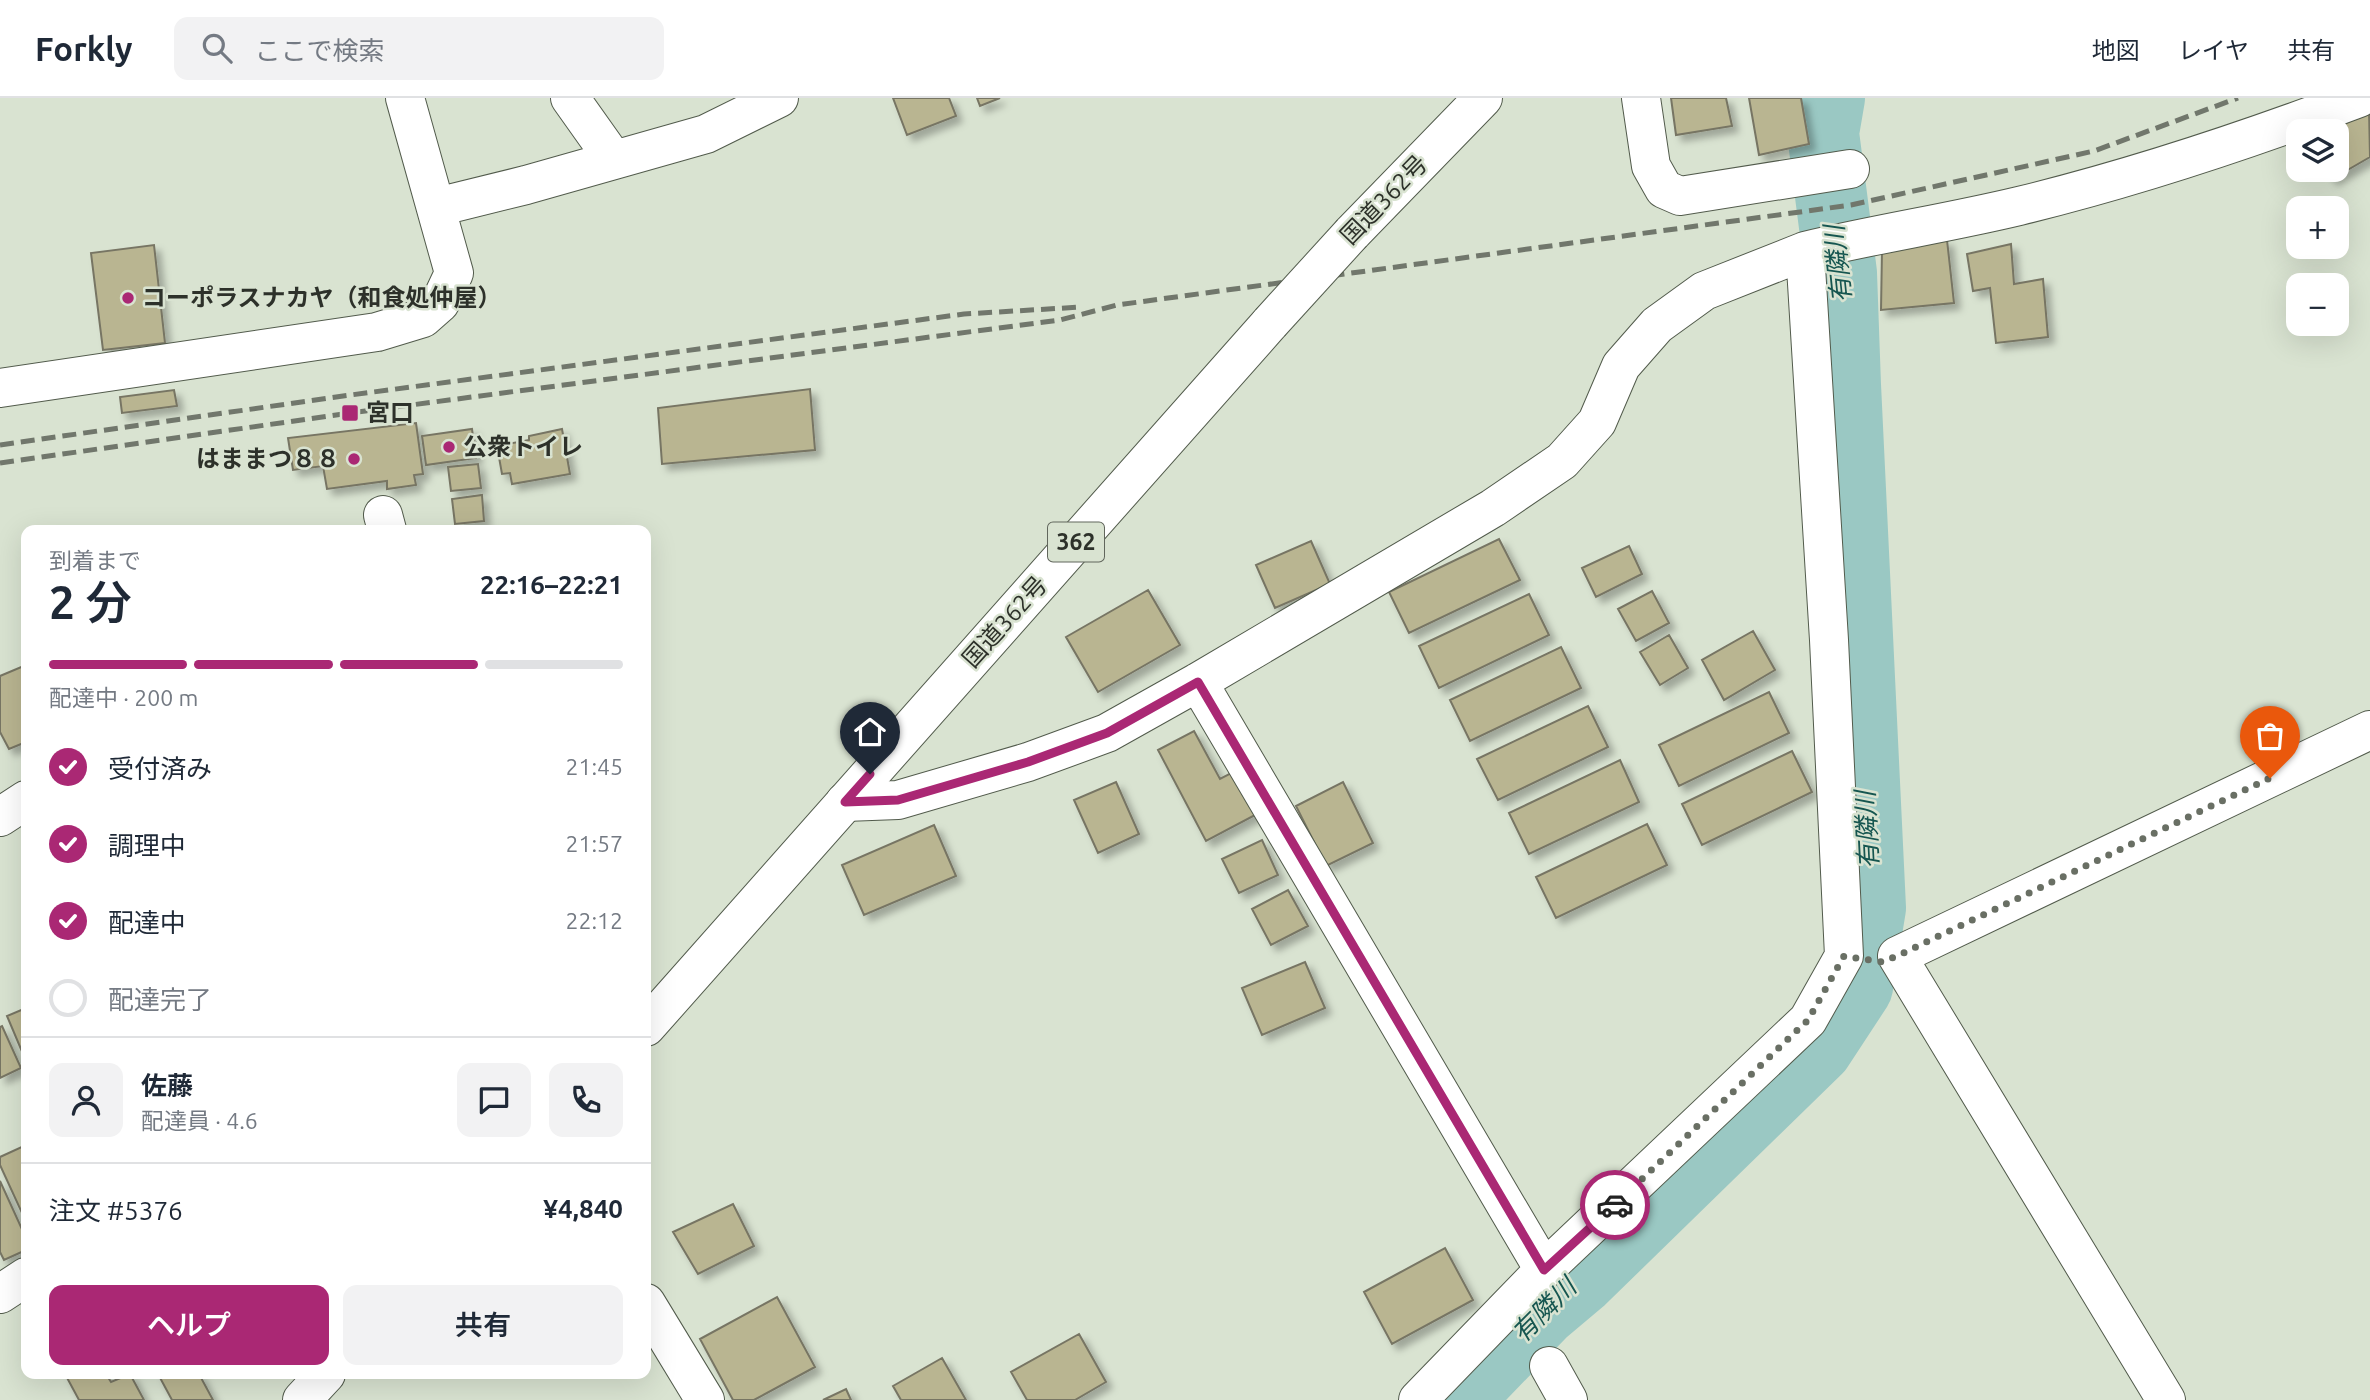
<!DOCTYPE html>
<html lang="ja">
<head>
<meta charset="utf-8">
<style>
  :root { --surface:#fff; --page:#f2f2f3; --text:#1f2937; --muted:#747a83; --line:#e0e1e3; --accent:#aa2874 }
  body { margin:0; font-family:Ubuntu,"Noto Sans JP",sans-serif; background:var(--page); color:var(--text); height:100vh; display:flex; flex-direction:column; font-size:26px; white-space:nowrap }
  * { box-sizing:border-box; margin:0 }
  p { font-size:23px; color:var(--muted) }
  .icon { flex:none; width:38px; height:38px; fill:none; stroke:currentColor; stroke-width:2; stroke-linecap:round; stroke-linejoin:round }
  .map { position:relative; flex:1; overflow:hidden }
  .sheet { position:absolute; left:21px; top:427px; width:630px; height:854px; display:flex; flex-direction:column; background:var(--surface); border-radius:14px; box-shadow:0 7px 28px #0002 }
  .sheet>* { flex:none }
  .controls { position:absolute; left:2286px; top:21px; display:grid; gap:14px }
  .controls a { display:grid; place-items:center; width:63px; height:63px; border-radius:14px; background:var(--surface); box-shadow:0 7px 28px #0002; font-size:35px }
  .pin { position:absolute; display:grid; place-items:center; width:60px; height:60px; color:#fff; margin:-72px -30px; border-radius:50% 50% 50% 0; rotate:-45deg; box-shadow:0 0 7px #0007 }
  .pin .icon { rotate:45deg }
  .courier { position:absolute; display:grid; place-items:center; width:70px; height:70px; margin:-35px; border:5px solid #aa2874; border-radius:50%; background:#fff; color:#222; box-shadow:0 2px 9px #0007 }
  .head em { font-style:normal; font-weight:600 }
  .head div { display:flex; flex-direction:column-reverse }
  .head { display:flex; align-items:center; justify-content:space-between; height:119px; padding:0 28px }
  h1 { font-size:46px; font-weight:600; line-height:52px }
  .bar { display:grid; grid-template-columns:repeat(4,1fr); gap:10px 7px; align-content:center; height:84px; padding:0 28px }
  .bar i { height:9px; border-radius:5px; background:var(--line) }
  .bar .selected { background:var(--accent) }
  .bar p { grid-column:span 4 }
  .line { display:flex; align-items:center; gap:18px; padding:0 28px; border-top:2px solid var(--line) }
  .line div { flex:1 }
  .round { display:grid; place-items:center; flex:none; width:74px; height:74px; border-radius:14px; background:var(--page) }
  ol { padding:0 28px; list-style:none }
  li { display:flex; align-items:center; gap:21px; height:77px }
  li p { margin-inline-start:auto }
  li .icon { padding:7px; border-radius:50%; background:var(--accent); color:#fff; stroke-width:4 }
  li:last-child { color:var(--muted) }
  li i { width:38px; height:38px; border:4px solid var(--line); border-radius:50% }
  .action { display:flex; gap:14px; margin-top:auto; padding:14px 28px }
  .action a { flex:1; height:80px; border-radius:14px; background:var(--accent); color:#fff; font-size:28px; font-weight:600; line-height:80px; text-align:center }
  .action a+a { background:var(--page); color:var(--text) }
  header { display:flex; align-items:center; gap:42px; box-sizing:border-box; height:98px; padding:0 35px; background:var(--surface); border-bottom:2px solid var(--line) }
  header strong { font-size:33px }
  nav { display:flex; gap:38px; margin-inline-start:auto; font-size:24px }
  .search { width:490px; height:63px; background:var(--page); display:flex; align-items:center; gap:18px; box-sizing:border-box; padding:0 24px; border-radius:14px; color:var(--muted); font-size:26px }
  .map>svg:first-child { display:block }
</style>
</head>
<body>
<header>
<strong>Forkly</strong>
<div class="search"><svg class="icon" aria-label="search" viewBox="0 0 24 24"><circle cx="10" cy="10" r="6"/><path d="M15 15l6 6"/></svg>ここで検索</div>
<nav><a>地図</a><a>レイヤ</a><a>共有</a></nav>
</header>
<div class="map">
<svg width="2370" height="1302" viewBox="0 0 2370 1302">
  <defs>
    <filter id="shadow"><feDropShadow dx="6" dy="6" stdDeviation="3.5" flood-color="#0004"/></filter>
  </defs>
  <rect width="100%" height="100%" fill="#d9e3d1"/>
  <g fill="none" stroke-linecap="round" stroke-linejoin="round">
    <path stroke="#9ac8c3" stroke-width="72" d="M 1456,1302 L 1542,1213 L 1580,1181 L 1817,950 L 1857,889 L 1870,810 L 1845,287 L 1841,175 L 1823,35 L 1829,0"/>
  </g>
  <path fill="#b9b591" stroke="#777564" stroke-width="2" filter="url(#shadow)" d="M 893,0 L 949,0 L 956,18 L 907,37 Z
    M 977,0 L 1000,0 L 980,8 Z
    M 1671,0 L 1726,0 L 1732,28 L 1676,37 Z
    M 1749,0 L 1801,0 L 1809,46 L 1759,57 Z
    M 2369,12 L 2370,59 L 2332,81 L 2326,72 L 2336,72 L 2336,33 L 2333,33 Z
    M 1947,142 L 1954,205 L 1881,212 L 1882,152 Z
    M 2011,146 L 2014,186 L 2043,181 L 2048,239 L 1996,245 L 1990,190 L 1973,193 L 1967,156 Z
    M 154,147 L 165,245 L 103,252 L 91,155 Z
    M 810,291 L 815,352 L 662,366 L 658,310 Z
    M 174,292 L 177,308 L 122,315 L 120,299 Z
    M 416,325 L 423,376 L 414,377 L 416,387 L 387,391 L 387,383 L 327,391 L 323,368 L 293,372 L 288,340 Z
    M 472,331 L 476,360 L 426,367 L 422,338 Z
    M 562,331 L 570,376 L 512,386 L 510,375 L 502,376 L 497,348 L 529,342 L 529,338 Z
    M 478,366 L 481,390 L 451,393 L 448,369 Z
    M 482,397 L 484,423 L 455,426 L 452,401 Z
    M 1499,441 L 1520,482 L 1409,535 L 1389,494 Z
    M 1311,443 L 1330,486 L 1275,510 L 1256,467 Z
    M 1629,448 L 1642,476 L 1596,499 L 1582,470 Z
    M 1148,492 L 1180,547 L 1098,594 L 1066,539 Z
    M 1652,493 L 1669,525 L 1636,543 L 1618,511 Z
    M 1529,496 L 1549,537 L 1439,590 L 1419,548 Z
    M 1753,533 L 1775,572 L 1724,602 L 1702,562 Z
    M 1669,537 L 1688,570 L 1660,587 L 1640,554 Z
    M 1561,549 L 1581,590 L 1470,643 L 1450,602 Z
    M 26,567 L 26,644 L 9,651 L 0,634 L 0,578 Z
    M 1769,594 L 1789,635 L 1679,688 L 1659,647 Z
    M 1588,608 L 1608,649 L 1498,702 L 1477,661 Z
    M 1194,633 L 1220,681 L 1235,673 L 1257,716 L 1206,743 L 1158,652 Z
    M 1792,653 L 1812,694 L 1702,747 L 1682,706 Z
    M 1620,662 L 1639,704 L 1529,756 L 1509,715 Z
    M 1116,684 L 1139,736 L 1098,755 L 1074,702 Z
    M 1343,684 L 1373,745 L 1326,768 L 1296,708 Z
    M 1647,726 L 1667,767 L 1556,820 L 1536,779 Z
    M 934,727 L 956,778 L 864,817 L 842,767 Z
    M 1262,742 L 1278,777 L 1239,795 L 1222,761 Z
    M 1288,792 L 1308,828 L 1271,847 L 1252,811 Z
    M 1305,864 L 1325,910 L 1262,937 L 1242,890 Z
    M 26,910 L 26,963 L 7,918 Z
    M 2,928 L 21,970 L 0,980 L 0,929 Z
    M 26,1047 L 26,1113 L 22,1115 L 0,1067 L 0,1059 Z
    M 0,1083 L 26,1140 L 26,1152 L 4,1162 L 0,1154 Z
    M 733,1106 L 754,1148 L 698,1176 L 673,1134 Z
    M 1445,1150 L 1473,1202 L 1392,1246 L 1364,1194 Z
    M 777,1199 L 815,1269 L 754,1302 L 733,1302 L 700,1241 Z
    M 1079,1236 L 1106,1284 L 1075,1302 L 1027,1302 L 1011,1274 Z
    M 942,1260 L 966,1302 L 901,1302 L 893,1288 Z
    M 65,1276 L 106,1276 L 111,1284 L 130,1276 L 144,1302 L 79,1302 Z
    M 158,1276 L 199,1276 L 213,1302 L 172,1302 Z
    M 846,1291 L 851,1302 L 823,1302 Z"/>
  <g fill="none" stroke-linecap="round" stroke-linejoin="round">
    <g stroke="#525b4c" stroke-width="40">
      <path id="minor" d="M 570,0 L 614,62
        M 1641,0 L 1651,68 L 1664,91 L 1680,98 L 1850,71
        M 437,109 L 526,87 L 706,36 L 779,0
        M 1805,153 C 1876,136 1948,125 2019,108 C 2134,80 2248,42 2359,0
        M 0,290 L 377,234 L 423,220 L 440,205 L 454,175 L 405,0
        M 383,417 L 387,432
        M 1198,584 L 1544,1172
        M 845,704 L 898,702 L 1028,664 L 1107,635 L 1198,584 L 1493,410 L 1562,363 L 1597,324 L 1621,268 L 1657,227 L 1704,193 L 1805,153 L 1829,542 L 1844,858 L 1808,922 L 1544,1172 L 1418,1302
        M 0,719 L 26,702
        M 0,1196 L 26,1179
        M 646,1205 L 705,1302
        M 1549,1268 L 1568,1302
        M 2166,1302 L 1897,858 L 2370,632"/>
    </g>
    <g stroke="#525b4c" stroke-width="40">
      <path id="highway" d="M 1352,135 L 1483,0
        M 646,929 L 1270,225
        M 302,1302 L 326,1276"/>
    </g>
    <use href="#minor" stroke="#fff" stroke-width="38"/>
    <use href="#highway" stroke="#fff" stroke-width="38"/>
    <path stroke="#71776c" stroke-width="5" stroke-dasharray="14 7" stroke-linecap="butt" d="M 0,347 L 343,298 L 964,216 L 1082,209
      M 0,365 L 350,315 L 1060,222 L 1117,207 L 1851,107 L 2094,53 L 2238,0"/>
    <g stroke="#525b4c" stroke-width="40" stroke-linecap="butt">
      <path id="highway-bridge" d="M 1270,225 L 1352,135"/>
    </g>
    <use href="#highway-bridge" stroke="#fff" stroke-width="38"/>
  </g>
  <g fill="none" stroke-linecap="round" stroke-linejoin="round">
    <path stroke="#696f64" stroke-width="7" stroke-dasharray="0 12.6" d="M 1615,1107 L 1808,922 L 1844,858 L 1882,864 L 1897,858 L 2270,680"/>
    <path stroke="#aa2874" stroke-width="9" d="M 870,676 L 845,704 L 898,702 L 1028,664 L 1107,635 L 1198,584 L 1544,1172 L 1615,1107"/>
  </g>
  <g fill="#aa2874" stroke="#d9e3d1" stroke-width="2.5">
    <circle cx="128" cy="200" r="7"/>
    <rect x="341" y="306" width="18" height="18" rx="3.5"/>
    <circle cx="449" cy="349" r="7"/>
    <circle cx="354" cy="361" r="7"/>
  </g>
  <g text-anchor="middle" stroke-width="5" stroke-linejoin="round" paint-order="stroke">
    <rect fill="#d9e3d1" stroke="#61665c" stroke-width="2" x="1048" y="424.5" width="56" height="39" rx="5"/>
    <g font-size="23" font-weight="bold" fill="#2d312a">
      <text x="1076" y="452">362</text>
    </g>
    <g font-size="24" fill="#2d312a" stroke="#d9e3d1">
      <text transform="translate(1384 102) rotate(-46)" y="8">国道362号</text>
      <text transform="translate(1005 524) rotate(-48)" y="8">国道362号</text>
    </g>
    <g font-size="24" font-weight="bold" fill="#2d312a" stroke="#d9e3d1" text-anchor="start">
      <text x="142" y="208">コーポラスナカヤ（和食処仲屋）</text>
      <text x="366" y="323">宮口</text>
      <text x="463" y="357">公衆トイレ</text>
      <text x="340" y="369" text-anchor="end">はままつ８８</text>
    </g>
    <g font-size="26" font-style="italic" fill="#165650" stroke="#d9e3d1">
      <text transform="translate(1838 166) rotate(-96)" y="9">有隣川</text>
      <text transform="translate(1867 732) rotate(-93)" y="9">有隣川</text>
      <text transform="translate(1544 1212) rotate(-45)" y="9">有隣川</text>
    </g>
  </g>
</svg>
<div class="controls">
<a><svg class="icon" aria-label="layers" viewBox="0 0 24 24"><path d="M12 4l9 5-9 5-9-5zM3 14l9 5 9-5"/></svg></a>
<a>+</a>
<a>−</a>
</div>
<div class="pin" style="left:2270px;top:680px;background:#ea580c"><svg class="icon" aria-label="bag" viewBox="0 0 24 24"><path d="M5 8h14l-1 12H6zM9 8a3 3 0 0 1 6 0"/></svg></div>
<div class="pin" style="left:870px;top:676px;background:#1f2937"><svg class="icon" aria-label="home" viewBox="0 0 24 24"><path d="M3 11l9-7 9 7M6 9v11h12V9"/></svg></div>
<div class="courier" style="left:1615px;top:1107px"><svg class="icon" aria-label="car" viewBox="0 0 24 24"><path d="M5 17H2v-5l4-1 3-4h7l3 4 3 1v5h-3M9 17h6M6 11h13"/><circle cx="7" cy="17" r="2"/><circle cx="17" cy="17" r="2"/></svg></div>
<section class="sheet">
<div class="head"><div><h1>2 分</h1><p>到着まで</p></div><em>22:16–22:21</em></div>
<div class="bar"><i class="selected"></i><i class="selected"></i><i class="selected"></i><i></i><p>配達中 · 200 m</p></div>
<ol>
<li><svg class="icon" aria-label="check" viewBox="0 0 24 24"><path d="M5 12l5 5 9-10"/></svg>受付済み<p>21:45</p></li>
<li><svg class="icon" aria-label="check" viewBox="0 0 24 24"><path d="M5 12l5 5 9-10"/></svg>調理中<p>21:57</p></li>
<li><svg class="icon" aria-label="check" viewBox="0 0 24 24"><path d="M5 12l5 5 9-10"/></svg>配達中<p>22:12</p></li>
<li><i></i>配達完了</li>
</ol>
<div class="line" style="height:126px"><a class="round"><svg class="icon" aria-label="person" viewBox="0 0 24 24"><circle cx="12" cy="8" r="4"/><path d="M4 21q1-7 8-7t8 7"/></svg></a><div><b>佐藤</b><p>配達員 · 4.6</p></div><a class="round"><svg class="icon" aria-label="chat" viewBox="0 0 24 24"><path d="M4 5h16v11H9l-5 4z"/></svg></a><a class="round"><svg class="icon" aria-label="phone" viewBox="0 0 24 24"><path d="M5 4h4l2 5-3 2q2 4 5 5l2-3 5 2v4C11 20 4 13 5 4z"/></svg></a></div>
<div class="line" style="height:91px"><div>注文 #5376</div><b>¥4,840</b></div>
<div class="action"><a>ヘルプ</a><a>共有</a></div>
</section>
</div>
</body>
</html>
